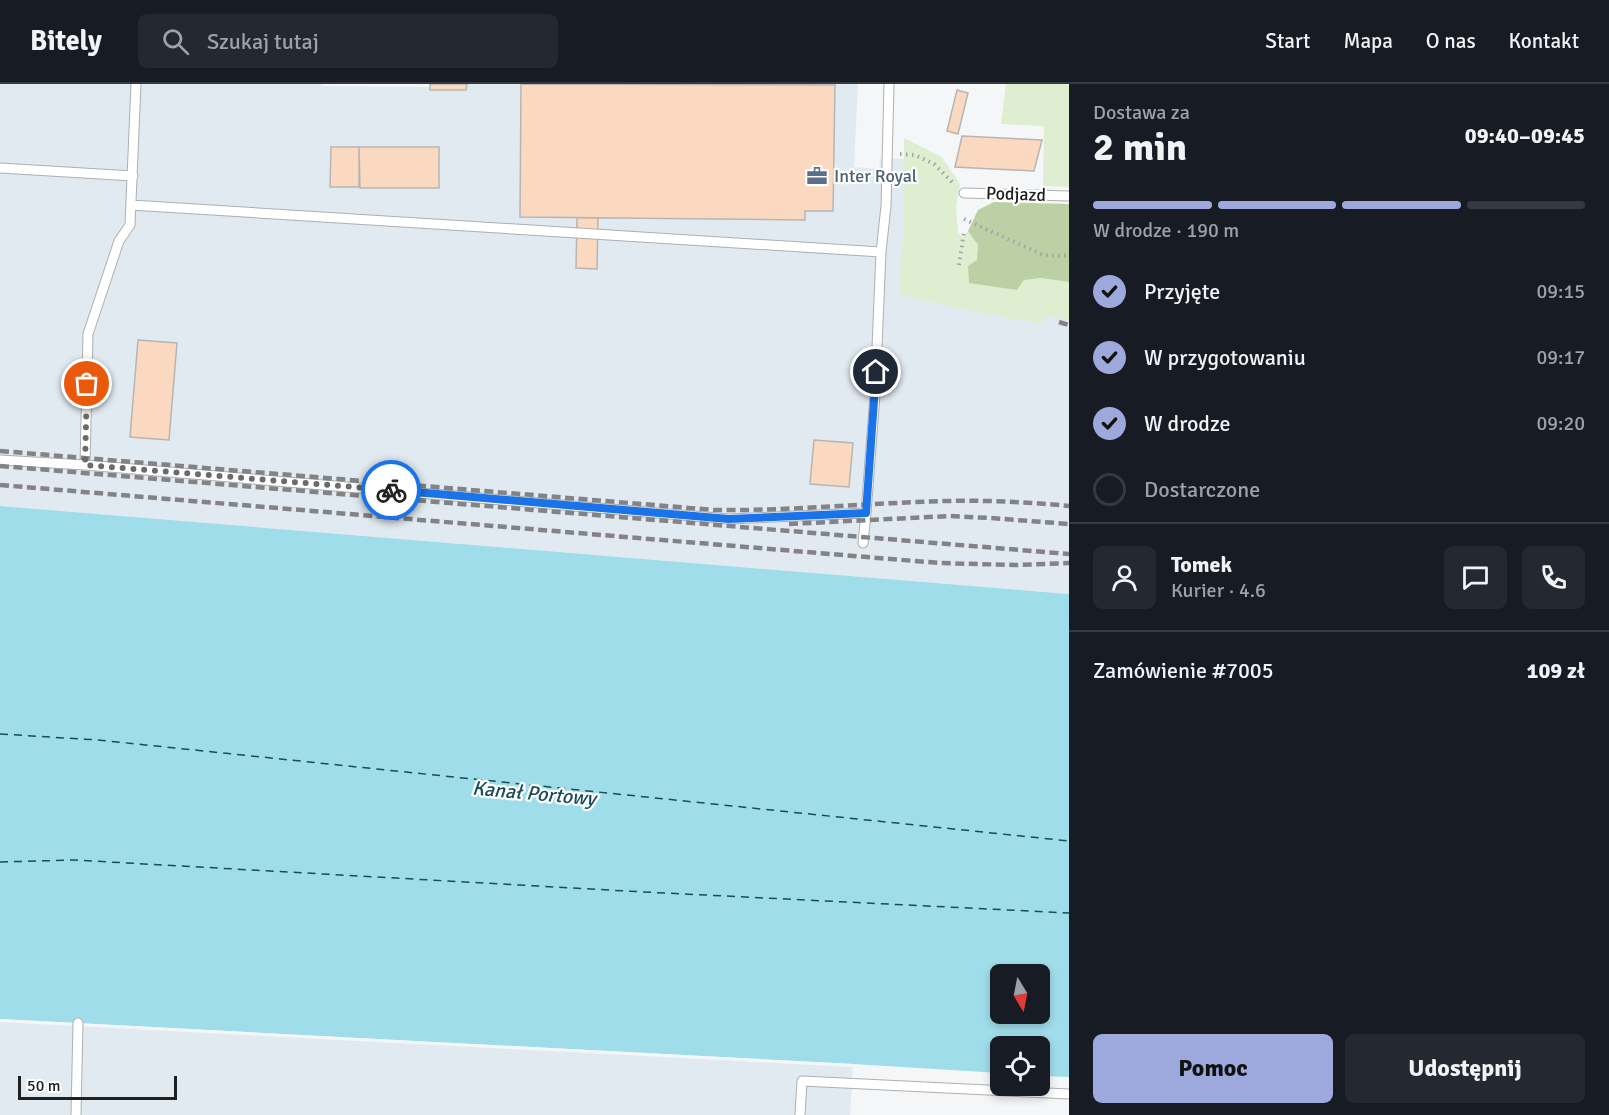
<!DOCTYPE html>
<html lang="pl">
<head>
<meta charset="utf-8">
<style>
  :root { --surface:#171b24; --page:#242831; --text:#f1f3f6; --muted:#9ea1a6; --line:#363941; --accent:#9da8dd }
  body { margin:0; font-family:Signika,sans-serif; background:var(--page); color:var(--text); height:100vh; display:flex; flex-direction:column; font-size:22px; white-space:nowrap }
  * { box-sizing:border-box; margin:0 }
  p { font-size:20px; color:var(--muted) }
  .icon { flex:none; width:33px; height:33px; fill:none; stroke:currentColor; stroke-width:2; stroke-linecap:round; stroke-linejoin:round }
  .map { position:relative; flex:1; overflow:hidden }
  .side { display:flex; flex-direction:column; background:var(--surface); width:540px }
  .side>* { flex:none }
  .needle { width:39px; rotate:170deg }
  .controls { position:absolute; left:990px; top:880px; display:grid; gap:12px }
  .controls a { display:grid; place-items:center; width:60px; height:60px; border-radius:9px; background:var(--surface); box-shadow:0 3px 9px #0003; font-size:30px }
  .scale { position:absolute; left:18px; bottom:15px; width:159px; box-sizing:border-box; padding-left:6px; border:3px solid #202021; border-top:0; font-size:16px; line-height:21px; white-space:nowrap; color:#202021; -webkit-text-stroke:4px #fff; paint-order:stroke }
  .pin { position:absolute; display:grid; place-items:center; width:51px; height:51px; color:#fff; margin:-26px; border:3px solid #fff; border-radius:50%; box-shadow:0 2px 6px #0007 }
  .courier { position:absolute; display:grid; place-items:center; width:60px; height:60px; margin:-30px; border:4px solid #1a73e8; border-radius:50%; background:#fff; color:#222; box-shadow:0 2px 8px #0007 }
  .head em { font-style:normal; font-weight:800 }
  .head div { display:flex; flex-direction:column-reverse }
  .head { display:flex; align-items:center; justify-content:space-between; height:102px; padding:0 24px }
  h1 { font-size:39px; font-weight:800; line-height:45px }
  .bar { display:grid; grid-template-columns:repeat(4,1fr); gap:9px 6px; align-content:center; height:72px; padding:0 24px }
  .bar i { height:8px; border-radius:4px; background:var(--line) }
  .bar .current { background:var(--accent) }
  .bar p { grid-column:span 4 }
  .line { display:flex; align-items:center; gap:15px; padding:0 24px; border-top:2px solid var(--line) }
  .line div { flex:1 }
  .round { display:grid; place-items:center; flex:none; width:63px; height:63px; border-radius:9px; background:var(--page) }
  ol { padding:0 24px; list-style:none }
  li { display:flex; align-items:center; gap:18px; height:66px }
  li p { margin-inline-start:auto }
  li .icon { padding:6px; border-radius:50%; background:var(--accent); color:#111; stroke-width:4 }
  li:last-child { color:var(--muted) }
  li i { width:33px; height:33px; border:3px solid var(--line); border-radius:50% }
  .button { display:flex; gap:12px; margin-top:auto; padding:12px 24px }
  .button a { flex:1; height:69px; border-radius:9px; background:var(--accent); color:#111; font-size:24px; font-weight:800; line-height:69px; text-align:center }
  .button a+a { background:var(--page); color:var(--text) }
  header { display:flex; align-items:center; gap:36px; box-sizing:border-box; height:84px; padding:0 30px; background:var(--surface); border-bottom:2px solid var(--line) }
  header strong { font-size:28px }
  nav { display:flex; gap:33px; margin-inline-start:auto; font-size:21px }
  .search { width:420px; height:54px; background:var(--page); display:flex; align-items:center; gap:15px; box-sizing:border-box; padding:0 21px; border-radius:9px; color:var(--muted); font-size:22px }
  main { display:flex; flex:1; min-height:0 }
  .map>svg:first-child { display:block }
</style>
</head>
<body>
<header>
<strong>Bitely</strong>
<div class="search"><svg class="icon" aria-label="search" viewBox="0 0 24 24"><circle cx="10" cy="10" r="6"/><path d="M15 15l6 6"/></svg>Szukaj tutaj</div>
<nav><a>Start</a><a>Mapa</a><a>O nas</a><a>Kontakt</a></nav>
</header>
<main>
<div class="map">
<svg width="1069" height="1031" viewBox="0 0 1069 1031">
  <rect width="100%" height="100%" fill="#f5f6f8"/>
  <path fill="#e2eaf1" d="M 0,0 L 321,0 L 322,2 L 430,3 L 431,6 L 466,6 L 467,0 L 858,0 L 854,83 L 879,85 L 880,75 L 904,75 L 904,83 L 932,182 L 1069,213 L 1069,510 L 0,422 Z
    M 0,935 L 853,980 L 850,1031 L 0,1031 Z"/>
  <path fill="#dfeed0" d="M 1006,0 L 1069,0 L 1069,103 L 1043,102 L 1044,42 L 1001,40 Z
    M 904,54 L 942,73 L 960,100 L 956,123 L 958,149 L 962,153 L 968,147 L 978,161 L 977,176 L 1017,206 L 1024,196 L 1041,194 L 1069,198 L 1069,236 L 1046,232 L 1041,240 L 946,222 L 899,210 L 904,140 Z"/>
  <path fill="#bbd1a5" d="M 994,118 L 1069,120 L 1069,198 L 1041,194 L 1024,196 L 1017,206 L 969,199 L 968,182 L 977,176 L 978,161 L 968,147 L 978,126 Z"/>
  <path fill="#a0ddea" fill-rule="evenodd" d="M 0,422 L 1069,510 L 1069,993 L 1040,992 L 1040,963 L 1000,963 L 1000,989 L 853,980 L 0,935 ZM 1000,891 L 1040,891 L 1040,930 L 1000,930 Z"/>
  <path fill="#f5f6f8" d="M 0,935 L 853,980 L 852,983 L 0,938 Z"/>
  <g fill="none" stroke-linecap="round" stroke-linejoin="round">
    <path stroke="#184c56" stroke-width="1.5" stroke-dasharray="8 6" stroke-linecap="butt" d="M 0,650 L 98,656 L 1069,757
      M 0,778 L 74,776 L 644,808 L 1069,829"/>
  </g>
  <path fill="#fbd9c0" stroke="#b7b5b4" stroke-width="1.5" d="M 430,0 L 467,0 L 466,6 L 430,6 Z
    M 521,0 L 835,1 L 833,127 L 805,127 L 805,136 L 520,133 Z
    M 957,6 L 968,9 L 958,50 L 947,47 Z
    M 962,52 L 1042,56 L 1034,87 L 955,83 Z
    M 331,63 L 359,63 L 359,103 L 330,103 Z
    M 359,63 L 439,63 L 439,104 L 360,104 Z
    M 577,134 L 598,134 L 597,185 L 576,184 Z
    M 138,256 L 177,259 L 169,356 L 130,353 Z
    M 814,356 L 853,359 L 849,403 L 810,400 Z"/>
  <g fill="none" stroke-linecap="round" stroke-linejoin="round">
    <g stroke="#aeafb0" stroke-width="11">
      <path id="service" d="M 0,84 L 133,92
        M 964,109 L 1069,112
        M 131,121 L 881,168
        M 0,376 L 85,381 L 729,435 L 866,429 L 875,311 L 881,168 L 886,122 L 889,0
        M 85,381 L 88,250 L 119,157 L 130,141 L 136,0
        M 863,459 L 866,429
        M 76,1031 L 78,939
        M 800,1031 L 802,997 L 1069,1010"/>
    </g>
    <path stroke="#a2a3a4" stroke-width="4" stroke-dasharray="1.5 4.5" stroke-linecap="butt" d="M 900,70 L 915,71 L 934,80 L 954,100
      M 964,135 L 1043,171 L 1069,172
      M 959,181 L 964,148"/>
    <use href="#service" stroke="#fff" stroke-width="9"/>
    <path stroke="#838385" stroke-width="4.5" stroke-dasharray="9 4.5" stroke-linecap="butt" d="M 1059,238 L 1069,241
      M 0,367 L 714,426 C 791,427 868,419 946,417 C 987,416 1028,418 1069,422
      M 0,382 L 1069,470
      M 0,401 L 939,479 L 1015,481 L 1069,479
      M 789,440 L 950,432 L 990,434 L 1069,440"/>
  </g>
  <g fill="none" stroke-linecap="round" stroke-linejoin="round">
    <path stroke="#6b6b6c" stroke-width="6" stroke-dasharray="0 10.8" d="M 87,300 L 85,381 L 391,406"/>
    <path stroke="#1a73e8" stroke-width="8" d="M 391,406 L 729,435 L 866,429 L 876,288"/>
  </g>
  <defs>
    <g id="office-bare" transform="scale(1.62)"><path d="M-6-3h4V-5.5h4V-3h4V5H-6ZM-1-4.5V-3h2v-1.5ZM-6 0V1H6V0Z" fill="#5c6f8a" stroke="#fff" stroke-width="2.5" paint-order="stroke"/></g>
  </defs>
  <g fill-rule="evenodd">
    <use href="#office-bare" x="817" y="92"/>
  </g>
  <g text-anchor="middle" stroke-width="4.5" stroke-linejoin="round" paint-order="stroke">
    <g font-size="18" fill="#4e5e75" stroke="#fff" text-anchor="start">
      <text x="834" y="98">Inter Royal</text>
    </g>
    <g font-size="18" fill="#202021" stroke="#fff">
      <text transform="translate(1016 110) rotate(2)" y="6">Podjazd</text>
    </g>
    <g font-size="20" font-style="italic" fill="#184c56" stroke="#fff">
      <text transform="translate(534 709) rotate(5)" y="7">Kanał Portowy</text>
    </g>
  </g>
</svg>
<div class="controls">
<a><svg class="needle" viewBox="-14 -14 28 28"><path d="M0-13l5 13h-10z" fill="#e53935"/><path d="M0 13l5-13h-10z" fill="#9ea1a6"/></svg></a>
<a><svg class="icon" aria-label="locate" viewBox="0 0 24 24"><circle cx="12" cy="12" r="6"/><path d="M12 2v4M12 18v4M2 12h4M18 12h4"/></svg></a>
</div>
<div class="scale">50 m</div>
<div class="pin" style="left:87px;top:300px;background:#ea580c"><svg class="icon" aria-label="bag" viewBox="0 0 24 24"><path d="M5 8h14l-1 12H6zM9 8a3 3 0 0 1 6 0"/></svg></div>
<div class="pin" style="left:876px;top:288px;background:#1f2937"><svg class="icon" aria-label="home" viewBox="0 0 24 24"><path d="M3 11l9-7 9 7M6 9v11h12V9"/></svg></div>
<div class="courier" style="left:391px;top:406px"><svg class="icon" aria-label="bike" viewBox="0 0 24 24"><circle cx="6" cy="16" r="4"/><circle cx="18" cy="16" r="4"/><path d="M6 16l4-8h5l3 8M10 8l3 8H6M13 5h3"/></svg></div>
</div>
<section class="side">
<div class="head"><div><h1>2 min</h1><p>Dostawa za</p></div><em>09:40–09:45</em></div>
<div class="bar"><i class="current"></i><i class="current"></i><i class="current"></i><i></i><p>W drodze · 190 m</p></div>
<ol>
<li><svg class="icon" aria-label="check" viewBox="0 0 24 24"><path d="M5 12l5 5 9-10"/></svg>Przyjęte<p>09:15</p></li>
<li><svg class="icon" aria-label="check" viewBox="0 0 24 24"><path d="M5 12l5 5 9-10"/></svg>W przygotowaniu<p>09:17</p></li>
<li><svg class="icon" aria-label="check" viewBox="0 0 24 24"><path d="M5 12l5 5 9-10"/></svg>W drodze<p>09:20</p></li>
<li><i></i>Dostarczone</li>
</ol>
<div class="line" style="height:108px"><a class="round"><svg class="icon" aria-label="person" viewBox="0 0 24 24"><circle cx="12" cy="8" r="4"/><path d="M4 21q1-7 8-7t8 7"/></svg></a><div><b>Tomek</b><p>Kurier · 4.6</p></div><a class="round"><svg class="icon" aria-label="chat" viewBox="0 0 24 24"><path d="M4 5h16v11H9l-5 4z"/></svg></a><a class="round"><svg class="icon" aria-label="phone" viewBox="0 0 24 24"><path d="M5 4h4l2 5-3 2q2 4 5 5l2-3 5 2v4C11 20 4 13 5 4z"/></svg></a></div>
<div class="line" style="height:78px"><div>Zamówienie #7005</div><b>109 zł</b></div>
<div class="button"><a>Pomoc</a><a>Udostępnij</a></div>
</section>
</main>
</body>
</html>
